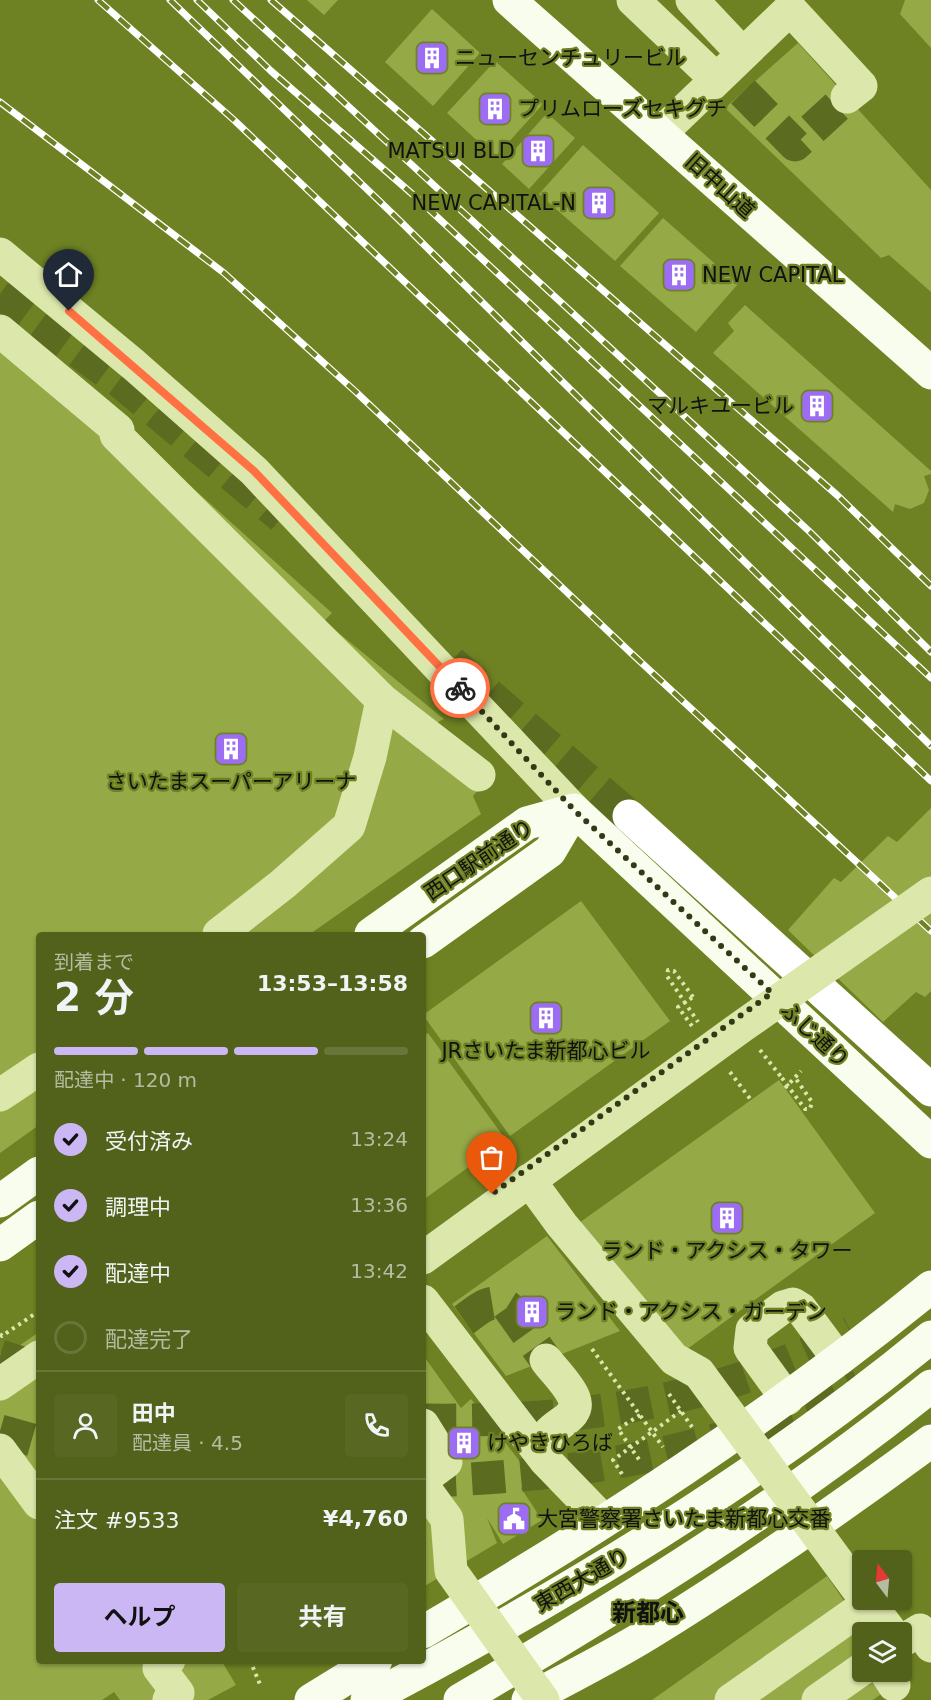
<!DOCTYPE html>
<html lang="ja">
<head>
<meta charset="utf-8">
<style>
  :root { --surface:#52621a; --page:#586823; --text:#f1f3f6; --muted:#b5bca2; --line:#687639; --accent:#cbb7f4 }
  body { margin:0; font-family:"DejaVu Sans","Noto Sans JP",sans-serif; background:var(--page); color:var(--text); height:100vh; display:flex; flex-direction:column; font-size:22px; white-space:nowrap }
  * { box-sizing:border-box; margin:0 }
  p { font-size:20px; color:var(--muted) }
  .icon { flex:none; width:33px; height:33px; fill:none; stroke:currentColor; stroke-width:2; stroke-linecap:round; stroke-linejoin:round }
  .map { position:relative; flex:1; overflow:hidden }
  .panel { position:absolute; left:36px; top:932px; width:390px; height:732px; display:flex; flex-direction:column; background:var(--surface); border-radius:6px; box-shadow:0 2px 4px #0004 }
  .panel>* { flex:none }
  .needle { width:39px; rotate:344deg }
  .buttons { position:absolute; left:852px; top:1550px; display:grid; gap:12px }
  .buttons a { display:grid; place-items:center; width:60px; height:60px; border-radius:6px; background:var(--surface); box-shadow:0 2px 4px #0004; font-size:30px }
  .pin { position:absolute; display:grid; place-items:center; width:51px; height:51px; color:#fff; margin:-62px -26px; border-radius:50% 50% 50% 0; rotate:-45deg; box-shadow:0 0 6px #0007 }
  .pin .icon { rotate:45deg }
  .courier { position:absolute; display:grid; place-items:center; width:60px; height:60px; margin:-30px; border:4px solid #ff7043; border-radius:50%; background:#fff; color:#222; box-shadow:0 2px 8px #0007 }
  .summary em { font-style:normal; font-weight:700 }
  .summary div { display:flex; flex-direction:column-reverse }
  .summary { display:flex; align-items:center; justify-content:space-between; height:102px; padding:0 18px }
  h1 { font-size:39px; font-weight:700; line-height:45px }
  .bar { display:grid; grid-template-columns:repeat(4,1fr); gap:9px 6px; align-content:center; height:72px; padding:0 18px }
  .bar i { height:8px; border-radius:4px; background:var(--line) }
  .bar .selected { background:var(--accent) }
  .bar p { grid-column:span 4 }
  .line { display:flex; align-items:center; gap:15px; padding:0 18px; border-top:2px solid var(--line) }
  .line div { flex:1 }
  .round { display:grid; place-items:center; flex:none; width:63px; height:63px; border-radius:6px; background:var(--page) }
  ol { padding:0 18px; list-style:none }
  li { display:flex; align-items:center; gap:18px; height:66px }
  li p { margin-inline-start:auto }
  li .icon { padding:6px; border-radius:50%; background:var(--accent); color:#111; stroke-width:4 }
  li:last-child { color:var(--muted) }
  li i { width:33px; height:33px; border:3px solid var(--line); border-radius:50% }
  .button { display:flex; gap:12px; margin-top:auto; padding:12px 18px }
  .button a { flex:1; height:69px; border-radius:6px; background:var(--accent); color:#111; font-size:24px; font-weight:700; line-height:69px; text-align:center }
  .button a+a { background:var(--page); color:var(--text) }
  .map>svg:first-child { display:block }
</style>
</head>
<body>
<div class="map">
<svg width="931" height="1700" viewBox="0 0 931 1700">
  <rect width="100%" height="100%" fill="#6e8223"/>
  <path fill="#96a947" d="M 307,0 L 338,0 L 324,15 Z
    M 905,0 L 931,0 L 931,48 L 900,14 Z
    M 432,9 L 480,53 L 433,106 L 385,62 Z
    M 798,43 L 931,190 L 931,292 L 889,255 L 881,258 L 725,108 Z
    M 495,61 L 543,104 L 495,157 L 447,113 Z
    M 547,113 L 575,138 L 529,189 L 502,164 Z
    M 583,145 L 659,213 L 615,261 L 539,194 Z
    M 663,218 L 738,284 L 696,332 L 620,266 Z
    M 745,305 L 931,471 L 931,474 L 924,476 L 929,490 L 924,503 L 910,509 L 895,504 L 893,512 L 713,353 L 734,331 L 728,323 Z
    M 0,319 L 19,332 L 332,613 L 324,621 L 444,719 L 434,724 L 491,775 L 473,796 L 481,814 L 310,934 L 39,934 L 39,1125 L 0,1153 Z
    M 931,808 L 931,991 L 925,997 L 916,992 L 883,1022 L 788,930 L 834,878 L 841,882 L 888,836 L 897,842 Z
    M 581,901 L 670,1021 L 510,1136 L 423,1015 Z
    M 428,1033 L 506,1140 L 423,1200 L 423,1036 Z
    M 779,1080 L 875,1213 L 683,1352 L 579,1223 Z
    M 547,1236 L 620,1331 L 506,1376 L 452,1304 Z
    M 39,1332 L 39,1660 L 221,1660 L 236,1685 L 208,1700 L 120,1700 L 114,1692 L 102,1700 L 0,1700 L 0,1353 L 3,1357 Z
    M 423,1355 L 461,1408 L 471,1399 L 532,1477 L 521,1488 L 542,1520 L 503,1544 L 487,1518 L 497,1543 L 423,1587 Z
    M 827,1576 L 865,1632 L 862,1632 L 862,1671 L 899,1681 L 873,1700 L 652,1700 Z"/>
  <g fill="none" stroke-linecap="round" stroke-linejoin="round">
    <path stroke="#5b6b1f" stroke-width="33" stroke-dasharray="33 16" stroke-linecap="butt" d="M 743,92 L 795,145 L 847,97
      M 464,1320 C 478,1310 491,1296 508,1307 L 546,1360"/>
    <path stroke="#5b6b1f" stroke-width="33" stroke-dasharray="33 16" stroke-linecap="butt" d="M 0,294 L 123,384 L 282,517
      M 451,662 L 629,816
      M 0,1356 L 39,1368
      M 423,1420 C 580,1422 710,1404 851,1332
      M 0,1431 L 39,1442
      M 423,1481 C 573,1477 724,1451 860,1386"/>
    <path stroke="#dce7ab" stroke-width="4" stroke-dasharray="3 4.5" stroke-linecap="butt" d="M 693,997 L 674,971 L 668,970 L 667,976 L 698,1022
      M 760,1050 L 782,1078
      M 730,1072 L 751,1100
      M 785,1088 L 801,1071
      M 0,1334 L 2,1336 L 39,1311
      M 592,1349 L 663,1447
      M 669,1394 L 692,1427
      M 640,1415 L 618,1429 L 640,1461
      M 622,1474 L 613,1460 L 681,1411
      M 250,1660 L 261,1687"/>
    <path stroke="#dce7ab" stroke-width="33" d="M 633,0 L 716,79
      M 692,0 L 742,53
      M 661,133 L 790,9 L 861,86 L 847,97
      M 0,254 L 134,365 L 254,471 L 574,810
      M 0,331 L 118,430 L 116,435 L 382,700 L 479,775
      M 219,934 L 283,884 L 349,826 L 370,757 L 382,700
      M 0,1095 L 39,1069
      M 423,1301 L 545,1460 L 603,1520
      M 787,1399 L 750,1348 L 752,1330 L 783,1307 L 793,1304 L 801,1309 L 838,1359
      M 423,1425 L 446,1462 L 423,1479
      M 0,1450 L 39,1503
      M 545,1460 C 544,1451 543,1441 549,1433 C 558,1422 581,1416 574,1398 C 569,1385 554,1371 546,1360
      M 866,1599 L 891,1632
      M 902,1641 L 920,1630 L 931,1646
      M 885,1671 L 894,1685
      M 169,1700 L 178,1693 L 159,1668 L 169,1660
      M 731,1700 L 869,1603
      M 818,1700 L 862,1669"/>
    <path stroke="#f9fded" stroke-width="33" d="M 509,0 L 931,373
      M 574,810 L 931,1142
      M 371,934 L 527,823 L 574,810
      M 423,942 L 550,851 L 574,810
      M 0,1201 L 39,1173
      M 0,1245 L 39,1217
      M 423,1632 C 600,1528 772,1417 931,1287
      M 311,1700 L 376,1660
      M 367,1700 C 566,1595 757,1480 931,1337
      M 460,1700 C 623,1604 784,1505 931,1386
      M 528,1700 C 568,1678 609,1658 648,1634 C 745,1574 839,1509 931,1441"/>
    <path stroke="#fff" stroke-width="33" d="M 629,816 L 931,1090"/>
    <g stroke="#fff" stroke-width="7">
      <path id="rail" d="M 98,0 L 234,120 L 931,781
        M 170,0 L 398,219 L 931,746
        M 197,0 L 271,71 L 418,199 L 931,678
        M 233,0 L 810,532 L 931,652
        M 271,0 L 837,495 L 931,586
        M 0,102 L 224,273 L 356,392 L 631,653 L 931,931"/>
    </g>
    <use href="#rail" stroke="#6e8223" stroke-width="4.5" stroke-dasharray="14" stroke-linecap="butt"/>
    <path stroke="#dce7ab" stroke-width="4" stroke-dasharray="3 4.5" stroke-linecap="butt" d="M 692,1026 L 678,1007 L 693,997
      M 782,1078 L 805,1109 L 810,1109 L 812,1102 L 796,1079"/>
    <path stroke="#dce7ab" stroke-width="33" d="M 529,1180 L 562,1225 L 674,1359 L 699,1373 L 862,1595
      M 423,1258 L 741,1027 L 931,893
      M 0,1384 L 39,1357
      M 423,1486 L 447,1519 L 451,1571 L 543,1700"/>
  </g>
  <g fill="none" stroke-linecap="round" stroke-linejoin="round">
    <path stroke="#323917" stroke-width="6" stroke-dasharray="0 10.8" d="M 460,688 L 574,810 L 772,993 L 492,1194"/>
    <path stroke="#ff7043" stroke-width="8" d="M 69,311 L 254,471 L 460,688"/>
  </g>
  <defs>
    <g id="building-square" transform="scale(1.725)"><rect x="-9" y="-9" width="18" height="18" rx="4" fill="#9c6df2" stroke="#6e8223"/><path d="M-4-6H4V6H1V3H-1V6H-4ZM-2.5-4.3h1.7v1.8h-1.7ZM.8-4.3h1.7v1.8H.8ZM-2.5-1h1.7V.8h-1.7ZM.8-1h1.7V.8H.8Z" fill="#fff"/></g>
    <g id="civic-square" transform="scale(1.725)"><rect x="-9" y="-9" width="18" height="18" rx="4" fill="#9c6df2" stroke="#6e8223"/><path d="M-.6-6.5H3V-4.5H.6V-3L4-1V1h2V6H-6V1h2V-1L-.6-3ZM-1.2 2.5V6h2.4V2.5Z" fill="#fff"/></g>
  </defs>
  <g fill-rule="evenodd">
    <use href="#building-square" x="432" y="58"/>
    <use href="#building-square" x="495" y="109"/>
    <use href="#building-square" x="538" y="151"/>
    <use href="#building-square" x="599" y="203"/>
    <use href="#building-square" x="679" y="275"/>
    <use href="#building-square" x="817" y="406"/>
    <use href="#building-square" x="231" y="749"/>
    <use href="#building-square" x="546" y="1018"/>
    <use href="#building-square" x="727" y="1218"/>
    <use href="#building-square" x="532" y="1312"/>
    <use href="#building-square" x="464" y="1443"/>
    <use href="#civic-square" x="514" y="1519"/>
  </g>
  <g text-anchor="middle" stroke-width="4.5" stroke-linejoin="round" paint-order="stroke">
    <g font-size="21" fill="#111" stroke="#6e8223" text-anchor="start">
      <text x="455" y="65">ニューセンチュリービル</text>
      <text x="518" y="116">プリムローズセキグチ</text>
      <text x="515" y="158" text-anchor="end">MATSUI BLD</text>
      <text x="576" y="210" text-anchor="end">NEW CAPITAL-N</text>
      <text x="702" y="282">NEW CAPITAL</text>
      <text x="794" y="413" text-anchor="end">マルキユービル</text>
      <text x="231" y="789" text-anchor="middle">さいたまスーパーアリーナ</text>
      <text x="546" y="1058" text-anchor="middle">JRさいたま新都心ビル</text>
      <text x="727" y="1258" text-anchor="middle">ランド・アクシス・タワー</text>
      <text x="555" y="1319">ランド・アクシス・ガーデン</text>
      <text x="487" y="1450">けやきひろば</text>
      <text x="537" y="1526">大宮警察署さいたま新都心交番</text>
    </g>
    <g font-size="21" fill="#111" stroke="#6e8223">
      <text transform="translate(720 186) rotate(42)" y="7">旧中山道</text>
      <text transform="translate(479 860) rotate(-34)" y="7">西口駅前通り</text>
      <text transform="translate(815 1035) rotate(43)" y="7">ふじ通り</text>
      <text transform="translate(582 1580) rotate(-30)" y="7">東西大通り</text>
    </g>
    <g font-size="24" font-weight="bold" fill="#111" stroke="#6e8223">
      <text x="648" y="1621">新都心</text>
    </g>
  </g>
</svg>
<div class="buttons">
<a><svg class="needle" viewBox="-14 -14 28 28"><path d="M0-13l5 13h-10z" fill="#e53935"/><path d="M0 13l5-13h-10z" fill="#b5bca2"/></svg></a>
<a><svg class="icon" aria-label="layers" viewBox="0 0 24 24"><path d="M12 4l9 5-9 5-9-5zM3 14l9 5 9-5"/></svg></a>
</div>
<div class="pin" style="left:492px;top:1194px;background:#ea580c"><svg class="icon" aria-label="bag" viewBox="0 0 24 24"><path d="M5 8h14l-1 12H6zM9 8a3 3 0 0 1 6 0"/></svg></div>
<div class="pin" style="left:69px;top:311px;background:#1f2937"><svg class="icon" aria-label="home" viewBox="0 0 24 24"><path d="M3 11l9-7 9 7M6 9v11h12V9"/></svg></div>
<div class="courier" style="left:460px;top:688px"><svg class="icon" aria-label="bike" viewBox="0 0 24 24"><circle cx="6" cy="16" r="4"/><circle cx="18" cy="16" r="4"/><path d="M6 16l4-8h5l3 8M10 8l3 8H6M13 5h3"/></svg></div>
<section class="panel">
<div class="summary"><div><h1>2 分</h1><p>到着まで</p></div><em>13:53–13:58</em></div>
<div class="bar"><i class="selected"></i><i class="selected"></i><i class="selected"></i><i></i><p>配達中 · 120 m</p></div>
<ol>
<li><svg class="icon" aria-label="check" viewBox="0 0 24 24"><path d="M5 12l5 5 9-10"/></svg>受付済み<p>13:24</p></li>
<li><svg class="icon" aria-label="check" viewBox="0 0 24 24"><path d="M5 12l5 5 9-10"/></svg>調理中<p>13:36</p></li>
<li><svg class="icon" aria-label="check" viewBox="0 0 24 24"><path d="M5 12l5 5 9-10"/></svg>配達中<p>13:42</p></li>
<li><i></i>配達完了</li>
</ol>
<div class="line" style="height:108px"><a class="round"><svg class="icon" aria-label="person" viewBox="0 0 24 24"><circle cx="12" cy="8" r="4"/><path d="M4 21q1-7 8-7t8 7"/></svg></a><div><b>田中</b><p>配達員 · 4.5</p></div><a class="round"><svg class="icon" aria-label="phone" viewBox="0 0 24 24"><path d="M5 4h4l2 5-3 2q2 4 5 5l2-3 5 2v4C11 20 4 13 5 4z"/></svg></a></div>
<div class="line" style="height:78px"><div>注文 #9533</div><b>¥4,760</b></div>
<div class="button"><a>ヘルプ</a><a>共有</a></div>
</section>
</div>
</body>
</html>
